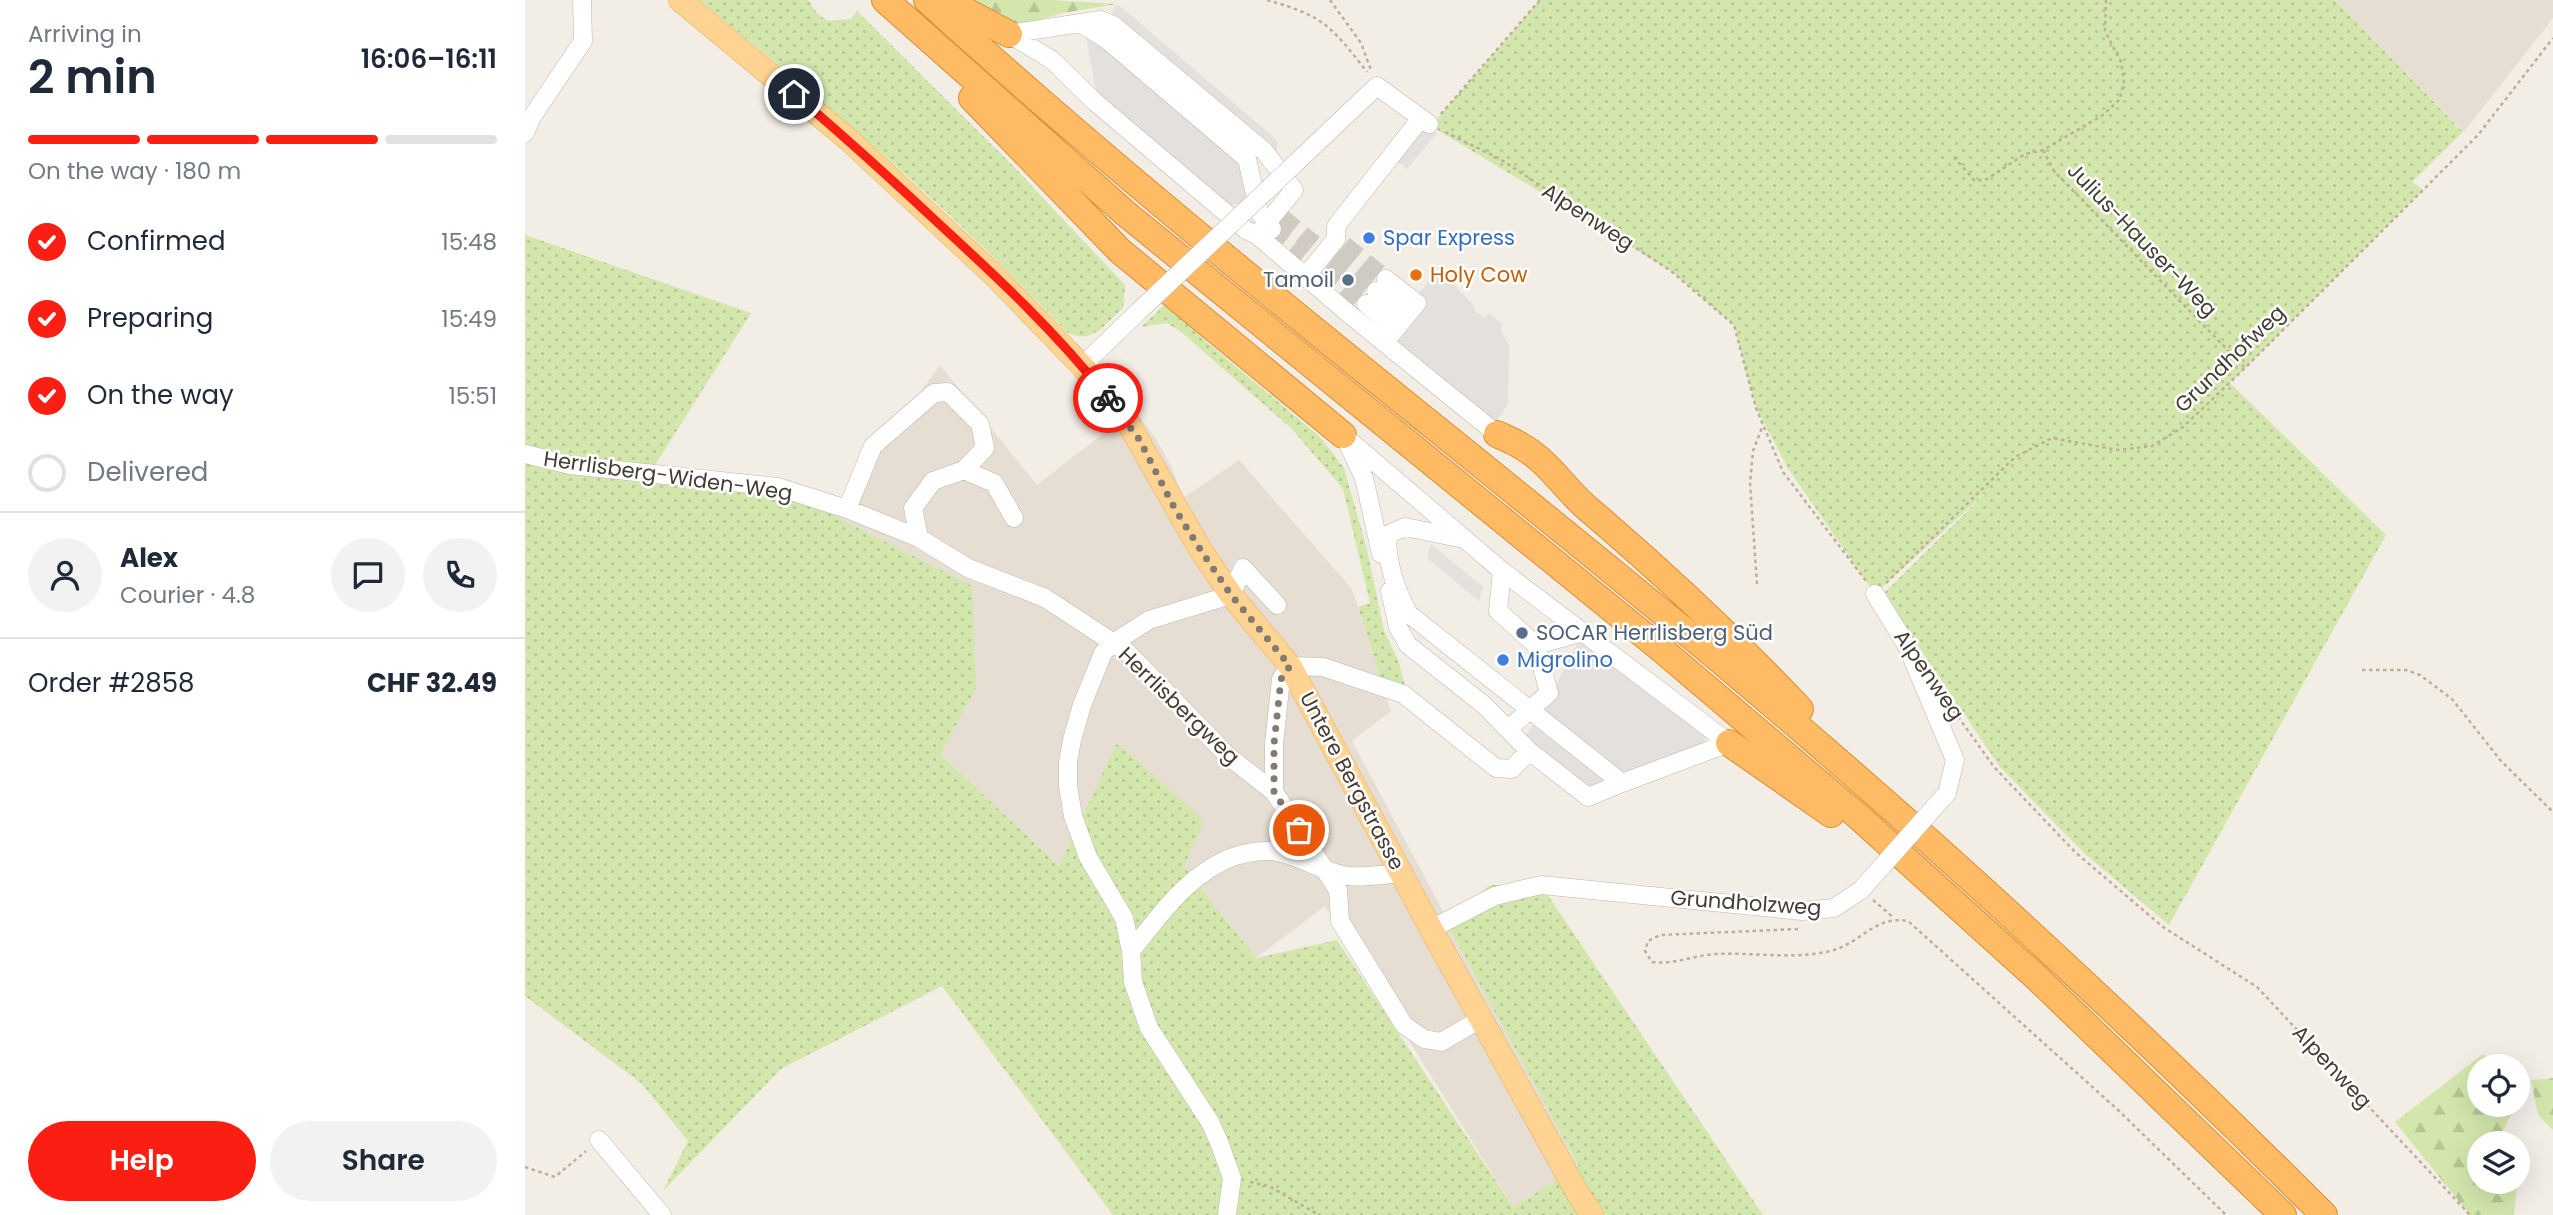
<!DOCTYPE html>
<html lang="en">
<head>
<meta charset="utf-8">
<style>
  :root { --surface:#fff; --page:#f2f2f3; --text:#1f2937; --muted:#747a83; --line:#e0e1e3; --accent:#fb1e13 }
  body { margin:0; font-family:Poppins,sans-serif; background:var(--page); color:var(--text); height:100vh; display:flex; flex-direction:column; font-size:26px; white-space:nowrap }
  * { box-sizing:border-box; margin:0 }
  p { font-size:23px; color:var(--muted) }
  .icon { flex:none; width:38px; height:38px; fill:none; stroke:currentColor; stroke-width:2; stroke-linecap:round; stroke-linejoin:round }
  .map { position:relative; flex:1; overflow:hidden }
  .drawer { display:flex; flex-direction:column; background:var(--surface); width:525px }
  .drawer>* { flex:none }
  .tools { position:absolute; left:1942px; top:1054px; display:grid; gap:14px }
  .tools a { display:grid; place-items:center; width:63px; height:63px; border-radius:50%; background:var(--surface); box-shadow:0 7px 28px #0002; font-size:35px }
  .pin { position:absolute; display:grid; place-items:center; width:60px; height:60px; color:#fff; margin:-30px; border:4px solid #fff; border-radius:50%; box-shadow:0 2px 7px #0007 }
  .courier { position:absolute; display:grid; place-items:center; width:70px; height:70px; margin:-35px; border:5px solid #fb1e13; border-radius:50%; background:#fff; color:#222; box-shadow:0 2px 9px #0007 }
  .overview em { font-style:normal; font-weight:600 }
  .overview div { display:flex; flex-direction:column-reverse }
  .overview { display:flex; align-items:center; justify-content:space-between; height:119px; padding:0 28px }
  h1 { font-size:46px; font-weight:600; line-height:52px }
  .bar { display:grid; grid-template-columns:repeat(4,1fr); gap:10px 7px; align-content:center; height:84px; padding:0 28px }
  .bar i { height:9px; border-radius:5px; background:var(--line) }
  .bar .selected { background:var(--accent) }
  .bar p { grid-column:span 4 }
  .line { display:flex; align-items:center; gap:18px; padding:0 28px; border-top:2px solid var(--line) }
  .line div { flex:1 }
  .round { display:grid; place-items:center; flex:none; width:74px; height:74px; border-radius:37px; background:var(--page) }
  ol { padding:0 28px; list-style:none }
  li { display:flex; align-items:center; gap:21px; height:77px }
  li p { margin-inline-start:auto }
  li .icon { padding:7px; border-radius:50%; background:var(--accent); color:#fff; stroke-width:4 }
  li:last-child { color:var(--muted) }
  li i { width:38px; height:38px; border:4px solid var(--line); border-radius:50% }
  .button { display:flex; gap:14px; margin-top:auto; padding:14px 28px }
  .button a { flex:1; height:80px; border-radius:42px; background:var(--accent); color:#fff; font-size:28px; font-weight:600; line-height:80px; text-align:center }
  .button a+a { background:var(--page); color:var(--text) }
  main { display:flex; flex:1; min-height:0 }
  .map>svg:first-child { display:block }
</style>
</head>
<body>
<main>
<section class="drawer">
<div class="overview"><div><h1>2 min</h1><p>Arriving in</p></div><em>16:06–16:11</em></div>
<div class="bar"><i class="selected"></i><i class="selected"></i><i class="selected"></i><i></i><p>On the way · 180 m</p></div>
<ol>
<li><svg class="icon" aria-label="check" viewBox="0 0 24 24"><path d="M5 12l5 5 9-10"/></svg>Confirmed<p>15:48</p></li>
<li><svg class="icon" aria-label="check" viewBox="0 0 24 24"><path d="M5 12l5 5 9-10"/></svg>Preparing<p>15:49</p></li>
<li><svg class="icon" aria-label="check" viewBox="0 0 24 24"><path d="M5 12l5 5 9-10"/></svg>On the way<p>15:51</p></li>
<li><i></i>Delivered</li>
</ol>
<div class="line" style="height:126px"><a class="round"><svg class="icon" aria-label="person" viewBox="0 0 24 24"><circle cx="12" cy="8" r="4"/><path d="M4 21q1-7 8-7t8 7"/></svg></a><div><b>Alex</b><p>Courier · 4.8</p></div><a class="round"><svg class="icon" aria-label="chat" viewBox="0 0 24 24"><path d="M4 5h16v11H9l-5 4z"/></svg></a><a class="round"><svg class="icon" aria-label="phone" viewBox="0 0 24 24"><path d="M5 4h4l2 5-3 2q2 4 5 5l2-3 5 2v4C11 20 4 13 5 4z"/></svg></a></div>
<div class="line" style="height:91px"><div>Order #2858</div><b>CHF 32.49</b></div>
<div class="button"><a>Help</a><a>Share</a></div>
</section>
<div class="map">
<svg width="2028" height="1215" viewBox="0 0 2028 1215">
  <defs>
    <pattern id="green-dots" width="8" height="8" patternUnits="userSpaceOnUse" patternTransform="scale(1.75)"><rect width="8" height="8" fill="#d3e7ad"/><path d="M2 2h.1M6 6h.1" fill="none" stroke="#b6c795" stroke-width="1.8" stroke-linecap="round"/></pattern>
    <pattern id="forest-firs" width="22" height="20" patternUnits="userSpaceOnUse" patternTransform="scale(1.75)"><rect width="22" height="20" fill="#d3e7ad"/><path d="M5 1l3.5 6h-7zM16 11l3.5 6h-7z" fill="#b6c795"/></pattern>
  </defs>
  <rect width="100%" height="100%" fill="#f2ede5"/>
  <path fill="#e6ded3" d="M 1810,0 L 2028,0 L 2028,18 L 1939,132 Z
    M 415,365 L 512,485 L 583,430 L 615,417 L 630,437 L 648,470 L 658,498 L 714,460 L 827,589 L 866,711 L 827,741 L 1054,1166 L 988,1207 L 800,906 L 731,958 L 659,865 L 592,743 L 534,866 L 415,754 L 451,689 L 303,517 Z"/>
  <path fill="url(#green-dots)" d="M 174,0 L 283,0 L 291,12 L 302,21 L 326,19 L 332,11 L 489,167 L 600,285 L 598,308 C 580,324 567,346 542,332 C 429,211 302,104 174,0 Z
    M 1015,0 L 1810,0 L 1938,132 L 1887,182 L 1898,190 L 1705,383 L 1861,535 L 1644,925 L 1560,854 L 1475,767 L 1358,594 L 1469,485 L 1350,594 L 1264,470 L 1231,408 L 1209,325 L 1146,271 L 906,126 Z
    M 0,235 L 226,313 L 125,473 L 253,487 L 447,586 L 451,689 L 415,754 L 534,866 L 592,743 L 679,820 L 659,866 L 731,958 L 812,940 L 988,1207 L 1054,1166 L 921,922 L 965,885 L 1016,885 L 1238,1215 L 588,1215 L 417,986 L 256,1069 L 138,1191 L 163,1141 L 116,1083 L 0,996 Z
    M 644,301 L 682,332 L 678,339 L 795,437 L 819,468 L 842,549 L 859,631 L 873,660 L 882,692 L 857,683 L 833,607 L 845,603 L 818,489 L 767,429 L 655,331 L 642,323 L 616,327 Z"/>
  <path fill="url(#forest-firs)" d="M 441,0 L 527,0 L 592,4 L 538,13 L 490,27 Z
    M 1958,1054 L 1971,1066 L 1955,1066 L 1955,1104 L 1992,1104 L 1973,1140 L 1974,1143 L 1955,1143 L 1955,1181 L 1990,1181 L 1992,1187 L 1989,1215 L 1945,1215 L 1870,1122 Z
    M 2028,1078 L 2028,1130 L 2013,1115 L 2006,1080 Z"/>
  <path fill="#e3e0dd" d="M 589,6 L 595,6 L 753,141 L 751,155 L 586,16 Z
    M 561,36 L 571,41 L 714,163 L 722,204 L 704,205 L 571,92 Z
    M 901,124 L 912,133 L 882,169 L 872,161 Z
    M 920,275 L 949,306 L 948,309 L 959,318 L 964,313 L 978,324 L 975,329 L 984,346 L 983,404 L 970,424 L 871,343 L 903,303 L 893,294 L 908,276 Z
    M 906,544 L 958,587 L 954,601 L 902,558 Z
    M 1058,632 L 1188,731 L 1166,756 L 1063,797 L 995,742 L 1013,720 Z"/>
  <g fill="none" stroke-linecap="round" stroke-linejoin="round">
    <path stroke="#cfcac2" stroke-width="18" stroke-dasharray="18 9" stroke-linecap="butt" d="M 756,217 L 789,244
      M 747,229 L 780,255
      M 819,245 L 861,279
      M 809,257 L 851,291
      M 799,270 L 841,304"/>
    <g stroke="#c1b6aa" stroke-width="19">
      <path id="minor" d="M 555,23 L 581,39 L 722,159 L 734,212 L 747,229
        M 484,34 L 527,60 L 570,102 L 721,230 L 732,235 L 824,314 L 972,434
        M 484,34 L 575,20 L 588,25 L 739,151 L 769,190 L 732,235
        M 0,133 L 7,117 L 58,41 L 57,0
        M 777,157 L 852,86 L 904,124
        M 780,277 L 811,239 L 811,227 L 815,221 L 896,118
        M 851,291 L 881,315
        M 841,304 L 871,329
        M 859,343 L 892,303 L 861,279
        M 557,366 L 613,312
        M 818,435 L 977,571 L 1204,743
        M 823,444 L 839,478 L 856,554
        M 0,454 L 45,465 L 253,487 L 322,509 L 394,538 L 443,568 L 520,598 L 601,651 L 703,756 L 749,792 L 813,890 L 815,921 L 879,1025 L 899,1039 L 916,1042 L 956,1019
        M 322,509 L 348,446 L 409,393 L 423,392 L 455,424 L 460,448 L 439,470
        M 394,538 L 388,508 L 408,481 L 439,470 L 469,483 L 489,518
        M 939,539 L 880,527 L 862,535 C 862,564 870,589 884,614 L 1097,783 L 1204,743
        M 977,571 L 973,611 L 1011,645 L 1058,632
        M 865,591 L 873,627 L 883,645 L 959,705 L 1004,751 L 1063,797 L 1097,783
        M 1350,594 L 1382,646 L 1430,760 L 1422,793
        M 983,729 L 1024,693 L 1011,645
        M 749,792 L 749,744 L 756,679 L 765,666 L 798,667 L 878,694 L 971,768 L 987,769 L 1004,751
        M 906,929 L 970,896 L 1016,885 L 1277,911 L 1309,908 L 1336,890
        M 606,951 C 641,907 682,848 746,851 C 766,852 796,870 817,875 C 832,879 860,874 877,873
        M 74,1140 L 137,1215
        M 702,1215 L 707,1178 L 694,1142 L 685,1122 L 624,1028 L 608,982 L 606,951 L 599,918 L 563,857 L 548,816 L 543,786 L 543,762 L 547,740 L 557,705 L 578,653 L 588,643 L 624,620 L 706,595 L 718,568 L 752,605"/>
    </g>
    <g stroke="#e4af61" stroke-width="24">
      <path id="major" d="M 155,0 L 324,140 L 470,276 L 557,366 L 602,421 L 675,549 L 706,595 L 765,666 L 906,929 L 1053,1194 L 1067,1215"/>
    </g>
    <g stroke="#de8d33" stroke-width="28">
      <path id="highway" d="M 360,0 L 600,213 L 1136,649 L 1335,818 L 1511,977 L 1758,1215
        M 402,0 C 659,235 937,444 1203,667 C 1410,841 1608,1024 1799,1215
        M 420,0 L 484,34
        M 447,98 L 595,251 L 818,435
        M 972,434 C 980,438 988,441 996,446 C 1022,460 1039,488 1062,508 C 1136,571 1208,638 1275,709
        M 1204,743 L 1306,814"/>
    </g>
    <path stroke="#c0ae98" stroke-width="2.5" stroke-dasharray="3.5 3.5" stroke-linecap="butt" d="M 742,0 C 799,16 806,26 842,72
      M 805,0 L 836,43 L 846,70
      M 916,114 L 1015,0
      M 920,132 L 975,159 L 1146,271 L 1209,325 L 1231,408 L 1258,472 L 1341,581
      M 1518,150 L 1529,171 L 1719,367
      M 1429,157 L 1450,181 L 1462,179 L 1500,154 L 1518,150 L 1578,115 L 1595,99 L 1599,81 L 1596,62 L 1580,31 L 1581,0
      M 1361,583 L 1490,457 L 1527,438 L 1593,450 L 1627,446 L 1658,427 L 1720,368 L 1953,135 L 2028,38
      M 1232,584 L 1225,483 L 1228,451 L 1238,425
      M 1837,670 L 1881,670 L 1895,675 L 1927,699 L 1976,761 L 2028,812
      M 1429,711 L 1469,767 L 1550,852 L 1638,927 L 1732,987 L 1945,1215
      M 1348,900 L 1369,918
      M 1273,929 L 1135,935 L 1123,941 L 1120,951 L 1127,962 C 1149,965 1169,955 1191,954 C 1228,952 1268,960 1305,951 C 1336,944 1349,915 1383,921 L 1593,1110 L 1701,1215
      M 0,1167 L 30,1177 L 61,1151
      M 725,1182 L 744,1186 L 794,1215"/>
    <use href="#minor" stroke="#fff" stroke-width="18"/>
    <use href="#major" stroke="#ffd492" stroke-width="23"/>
    <use href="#highway" stroke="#febb64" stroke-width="26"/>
    <g stroke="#c1b6aa" stroke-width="19" stroke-linecap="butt">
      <path id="minor-bridge" d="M 613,312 L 777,157
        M 1336,890 L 1422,793"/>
    </g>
    <use href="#minor-bridge" stroke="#fff" stroke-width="18"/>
  </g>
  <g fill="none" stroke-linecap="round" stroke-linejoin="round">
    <path stroke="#827b72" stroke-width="7" stroke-dasharray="0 12.6" d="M 583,398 L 614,439 L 650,509 L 675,549 L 706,595 L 765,666 L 756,679 L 749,744 L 749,792 L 774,830"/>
    <path stroke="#fb1e13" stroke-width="9" d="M 269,94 C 318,135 365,178 412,222 C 472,277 532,333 583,398"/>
  </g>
  <g fill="#3f7fe0" stroke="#fff" stroke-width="2.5">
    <circle cx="844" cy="238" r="7"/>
    <circle cx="978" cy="660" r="7"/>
  </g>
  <circle fill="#e8710a" stroke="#fff" stroke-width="2.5" cx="891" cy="275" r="7"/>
  <g fill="#5c6f8a" stroke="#fff" stroke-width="2.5">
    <circle cx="823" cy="280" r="7"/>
    <circle cx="997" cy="633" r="7"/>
  </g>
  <g text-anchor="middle" stroke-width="5" stroke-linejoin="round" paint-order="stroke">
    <g font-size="21" fill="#453d34" stroke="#fff">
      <text transform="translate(1063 217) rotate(33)" y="7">Alpenweg</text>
      <text transform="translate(1617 240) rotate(46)" y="7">Julius-Hauser-Weg</text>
      <text transform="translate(1705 359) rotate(-44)" y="7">Grundhofweg</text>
      <text transform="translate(143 476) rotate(8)" y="7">Herrlisberg-Widen-Weg</text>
      <text transform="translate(1404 675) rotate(55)" y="7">Alpenweg</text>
      <text transform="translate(654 706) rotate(44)" y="7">Herrlisbergweg</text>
      <text transform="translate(827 781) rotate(62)" y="7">Untere Bergstrasse</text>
      <text transform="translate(1221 903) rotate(4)" y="7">Grundholzweg</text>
      <text transform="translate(1807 1067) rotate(47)" y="7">Alpenweg</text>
    </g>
    <g font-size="21" fill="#366cbe" stroke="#fff" text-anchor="start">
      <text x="858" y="245">Spar Express</text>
      <text x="992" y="667">Migrolino</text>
    </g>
    <g font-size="21" fill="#c56008" stroke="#fff" text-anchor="start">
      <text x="905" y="282">Holy Cow</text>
    </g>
    <g font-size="21" fill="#4e5e75" stroke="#fff" text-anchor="end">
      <text x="809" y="287">Tamoil</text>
      <text x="1011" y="640" text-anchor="start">SOCAR Herrlisberg Süd</text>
    </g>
  </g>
</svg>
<div class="tools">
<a><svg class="icon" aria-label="locate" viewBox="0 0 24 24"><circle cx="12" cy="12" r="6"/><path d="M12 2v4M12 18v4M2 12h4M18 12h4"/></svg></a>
<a><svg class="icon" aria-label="layers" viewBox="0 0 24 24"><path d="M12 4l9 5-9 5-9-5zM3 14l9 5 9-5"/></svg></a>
</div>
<div class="pin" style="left:774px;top:830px;background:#ea580c"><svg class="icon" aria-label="bag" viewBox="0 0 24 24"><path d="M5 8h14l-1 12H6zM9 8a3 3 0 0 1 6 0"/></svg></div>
<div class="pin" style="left:269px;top:94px;background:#1f2937"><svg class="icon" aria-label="home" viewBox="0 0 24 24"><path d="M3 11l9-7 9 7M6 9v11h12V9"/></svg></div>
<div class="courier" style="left:583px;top:398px"><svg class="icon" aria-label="bike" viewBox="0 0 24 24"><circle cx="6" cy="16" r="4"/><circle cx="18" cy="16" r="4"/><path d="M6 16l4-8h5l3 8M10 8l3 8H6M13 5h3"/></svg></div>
</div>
</main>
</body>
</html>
